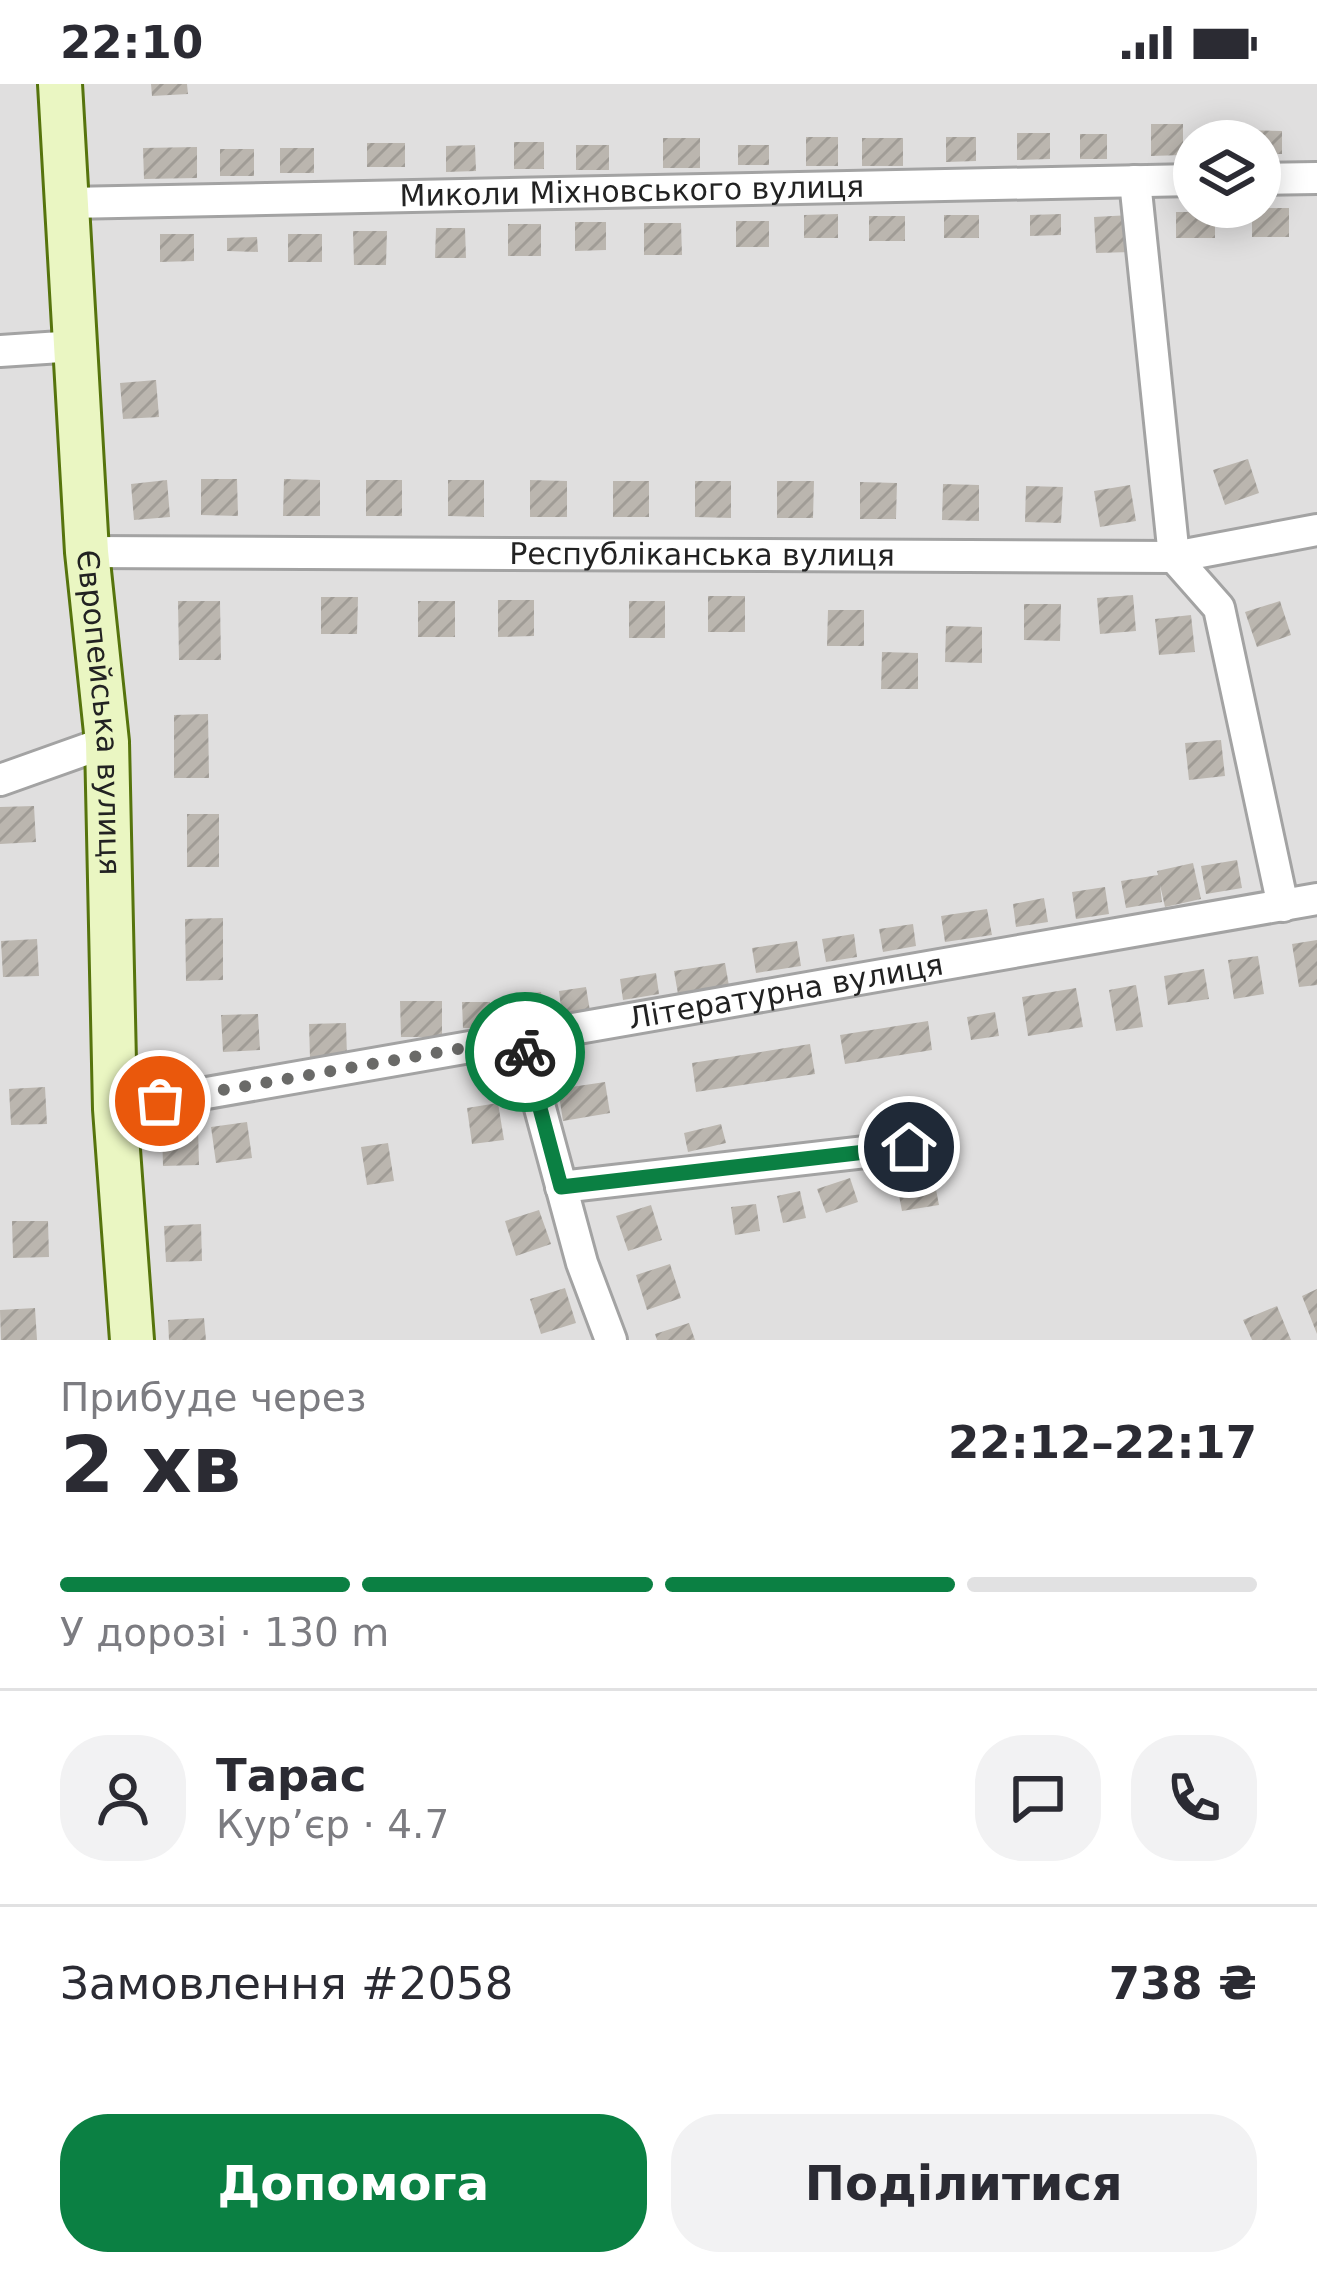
<!DOCTYPE html>
<html lang="uk">
<head>
<meta charset="utf-8">
<style>
  :root { --surface:#fff; --page:#f2f2f3; --text:#2b2b33; --muted:#7c7c81; --line:#e1e1e2; --accent:#0b8043 }
  body { margin:0; font-family:"DejaVu Sans",sans-serif; background:var(--page); color:var(--text); height:100vh; display:flex; flex-direction:column; font-size:45px; white-space:nowrap }
  * { box-sizing:border-box; margin:0 }
  p { font-size:39px; color:var(--muted) }
  .icon { flex:none; width:66px; height:66px; fill:none; stroke:currentColor; stroke-width:2; stroke-linecap:round; stroke-linejoin:round }
  .map { position:relative; height:1256px; overflow:hidden }
  .drawer { display:flex; flex-direction:column; background:var(--surface); flex:1 }
  .drawer>* { flex:none }
  .buttons { position:absolute; left:1173px; top:36px; display:grid; gap:24px }
  .buttons a { display:grid; place-items:center; width:108px; height:108px; border-radius:50%; background:var(--surface); box-shadow:0 6px 30px #0003; font-size:60px }
  .pin { position:absolute; display:grid; place-items:center; width:102px; height:102px; color:#fff; margin:-51px; border:6px solid #fff; border-radius:50%; box-shadow:0 3px 12px #0007 }
  .courier { position:absolute; display:grid; place-items:center; width:120px; height:120px; margin:-60px; border:9px solid #0b8043; border-radius:50%; background:#fff; color:#222; box-shadow:0 3px 15px #0007 }
  .headline em { font-style:normal; font-weight:700 }
  .headline div { display:flex; flex-direction:column-reverse }
  .headline { display:flex; align-items:center; justify-content:space-between; height:204px; padding:0 60px }
  h1 { font-size:78px; font-weight:700; line-height:90px }
  .bar { display:grid; grid-template-columns:repeat(4,1fr); gap:18px 12px; align-content:center; height:144px; padding:0 60px }
  .bar i { height:15px; border-radius:9px; background:var(--line) }
  .bar .current { background:var(--accent) }
  .bar p { grid-column:span 4 }
  .line { display:flex; align-items:center; gap:30px; padding:0 60px; border-top:3px solid var(--line) }
  .line div { flex:1 }
  .round { display:grid; place-items:center; flex:none; width:126px; height:126px; border-radius:48px; background:var(--page) }
  .action { display:flex; gap:24px; margin-top:auto; padding:24px 60px }
  .action a { flex:1; height:138px; border-radius:48px; background:var(--accent); color:#fff; font-size:48px; font-weight:700; line-height:138px; text-align:center }
  .action a+a { background:var(--page); color:var(--text) }
  .status { display:flex; justify-content:space-between; align-items:center; height:84px; padding:0 60px; background:var(--surface); direction:ltr }
  .status svg { height:33px; fill:currentColor }
  .map>svg:first-child { display:block }
</style>
</head>
<body>
<div class="status"><b>22:10</b><svg viewBox="0 0 49 12"><path d="M0 12V9h3v3zM5 12V6h3v6zM10 12V3h3v9zM15 12V0h3v12zM26 1h20v11H26zM47 4h2v5h-2z"/></svg></div>
<div class="map">
<svg width="1317" height="1256" viewBox="0 0 1317 1256">
  <defs>
    <pattern id="building-hatch" width="6" height="6" patternUnits="userSpaceOnUse" patternTransform="scale(3)"><rect width="6" height="6" fill="#bbb6af"/><path d="M-1 1l2-2M0 6l6-6M5 7l2-2" fill="none" stroke="#a09c96"/></pattern>
  </defs>
  <rect width="100%" height="100%" fill="#f1f0e9"/>
  <path fill="#e0dfdf" fill-rule="evenodd" d="M 0,0 L 1317,0 L 1317,1256 L 0,1256 ZM 1194,57 L 1260,57 L 1260,123 L 1194,123 Z"/>
  <path fill="url(#building-hatch)" d="M 151,0 L 187,0 L 188,10 L 152,12 Z
    M 1151,40 L 1183,40 L 1183,71 L 1151,72 Z
    M 1240,46 L 1282,47 L 1282,70 L 1260,70 L 1260,57 L 1240,57 Z
    M 1017,49 L 1050,49 L 1050,75 L 1017,76 Z
    M 1080,50 L 1107,50 L 1107,75 L 1080,75 Z
    M 806,53 L 838,53 L 838,82 L 806,82 Z
    M 946,53 L 976,53 L 976,77 L 946,78 Z
    M 663,54 L 700,54 L 700,84 L 663,84 Z
    M 862,54 L 903,54 L 903,82 L 862,82 Z
    M 514,58 L 544,58 L 544,85 L 514,85 Z
    M 367,59 L 405,59 L 405,83 L 367,83 Z
    M 475,61 L 476,87 L 446,88 L 446,62 Z
    M 576,61 L 609,61 L 609,86 L 576,86 Z
    M 738,61 L 769,61 L 769,81 L 738,81 Z
    M 197,63 L 197,94 L 144,95 L 143,64 Z
    M 280,64 L 314,64 L 314,89 L 280,89 Z
    M 220,65 L 254,65 L 254,92 L 220,92 Z
    M 1252,124 L 1289,124 L 1289,153 L 1252,153 Z
    M 1176,128 L 1215,128 L 1215,154 L 1176,154 Z
    M 838,130 L 838,154 L 804,154 L 804,131 Z
    M 1061,130 L 1061,151 L 1030,152 L 1030,131 Z
    M 944,131 L 979,131 L 979,154 L 944,154 Z
    M 1131,131 L 1132,168 L 1096,169 L 1094,133 Z
    M 869,132 L 905,132 L 905,157 L 869,157 Z
    M 736,137 L 769,137 L 769,163 L 736,163 Z
    M 575,138 L 606,138 L 606,166 L 575,167 Z
    M 644,139 L 681,139 L 682,171 L 644,171 Z
    M 508,140 L 541,140 L 541,172 L 508,172 Z
    M 436,144 L 465,144 L 466,174 L 435,174 Z
    M 353,147 L 387,147 L 386,181 L 354,181 Z
    M 160,150 L 194,150 L 194,177 L 160,178 Z
    M 288,150 L 322,150 L 322,178 L 288,178 Z
    M 257,153 L 258,168 L 227,167 L 227,154 Z
    M 156,296 L 159,333 L 123,335 L 120,299 Z
    M 1248,375 L 1259,409 L 1225,421 L 1213,386 Z
    M 201,395 L 237,395 L 238,432 L 201,431 Z
    M 284,395 L 320,396 L 320,432 L 283,432 Z
    M 167,396 L 170,433 L 134,436 L 131,400 Z
    M 366,396 L 402,396 L 402,432 L 366,432 Z
    M 448,396 L 484,396 L 484,433 L 448,432 Z
    M 530,396 L 567,397 L 567,433 L 530,433 Z
    M 613,397 L 649,397 L 649,433 L 613,433 Z
    M 695,397 L 731,397 L 731,434 L 695,433 Z
    M 777,397 L 814,397 L 813,434 L 777,434 Z
    M 860,398 L 897,399 L 896,435 L 860,435 Z
    M 943,400 L 979,401 L 979,437 L 942,436 Z
    M 1130,401 L 1136,437 L 1100,443 L 1094,407 Z
    M 1026,402 L 1063,403 L 1061,439 L 1025,438 Z
    M 1133,511 L 1136,547 L 1100,550 L 1097,514 Z
    M 708,512 L 745,512 L 745,548 L 708,548 Z
    M 321,513 L 358,513 L 357,550 L 321,550 Z
    M 498,516 L 534,516 L 534,552 L 498,553 Z
    M 178,517 L 220,517 L 221,576 L 179,576 Z
    M 418,517 L 455,517 L 455,553 L 418,553 Z
    M 629,517 L 665,517 L 665,554 L 629,554 Z
    M 1280,517 L 1291,551 L 1257,563 L 1245,528 Z
    M 1024,520 L 1061,520 L 1060,557 L 1024,556 Z
    M 828,526 L 864,526 L 864,562 L 827,562 Z
    M 1191,531 L 1195,568 L 1159,571 L 1155,535 Z
    M 946,542 L 982,543 L 982,579 L 945,578 Z
    M 882,568 L 918,569 L 918,605 L 881,605 Z
    M 208,630 L 209,694 L 174,694 L 174,631 Z
    M 1221,656 L 1225,692 L 1189,696 L 1185,659 Z
    M 34,722 L 36,758 L 0,760 L 0,723 Z
    M 187,730 L 219,730 L 219,783 L 187,783 Z
    M 1237,776 L 1242,804 L 1206,810 L 1201,782 Z
    M 1193,779 L 1201,815 L 1165,823 L 1160,801 L 1162,818 L 1126,824 L 1121,797 L 1158,791 L 1157,787 Z
    M 1105,803 L 1109,830 L 1076,835 L 1072,808 Z
    M 1044,814 L 1048,838 L 1016,843 L 1013,820 Z
    M 987,825 L 992,851 L 945,858 L 941,832 Z
    M 223,834 L 223,896 L 186,897 L 185,835 Z
    M 913,840 L 916,862 L 883,868 L 879,845 Z
    M 854,850 L 857,873 L 826,878 L 822,855 Z
    M 37,855 L 39,892 L 3,893 L 1,857 Z
    M 1317,856 L 1317,901 L 1299,903 L 1292,860 Z
    M 797,857 L 801,882 L 756,889 L 752,864 Z
    M 1258,872 L 1264,910 L 1234,915 L 1228,876 Z
    M 725,879 L 729,902 L 678,910 L 674,887 Z
    M 1204,885 L 1209,915 L 1168,921 L 1164,892 Z
    M 656,889 L 659,910 L 623,916 L 620,895 Z
    M 1136,901 L 1143,943 L 1116,947 L 1109,906 Z
    M 586,903 L 590,927 L 562,931 L 559,907 Z
    M 1076,904 L 1083,943 L 1028,952 L 1022,913 Z
    M 541,908 L 546,936 L 511,941 L 507,913 Z
    M 400,917 L 442,917 L 442,953 L 401,953 Z
    M 462,918 L 490,918 L 491,944 L 463,944 Z
    M 995,928 L 999,952 L 971,956 L 967,933 Z
    M 258,930 L 260,966 L 223,968 L 221,931 Z
    M 928,937 L 932,966 L 845,980 L 840,951 Z
    M 346,939 L 347,974 L 310,974 L 309,940 Z
    M 810,960 L 815,990 L 696,1008 L 692,979 Z
    M 605,998 L 610,1029 L 563,1037 L 558,1005 Z
    M 45,1003 L 47,1040 L 11,1041 L 9,1005 Z
    M 498,1019 L 504,1056 L 472,1060 L 467,1024 Z
    M 247,1038 L 252,1074 L 216,1079 L 211,1043 Z
    M 721,1040 L 726,1059 L 688,1068 L 684,1049 Z
    M 162,1045 L 198,1045 L 199,1081 L 163,1082 Z
    M 388,1059 L 394,1097 L 367,1101 L 361,1063 Z
    M 932,1085 L 939,1121 L 902,1127 L 895,1091 Z
    M 850,1094 L 858,1118 L 826,1129 L 817,1105 Z
    M 800,1107 L 806,1134 L 783,1139 L 777,1112 Z
    M 756,1120 L 760,1147 L 735,1151 L 731,1123 Z
    M 651,1121 L 662,1156 L 628,1167 L 616,1132 Z
    M 539,1126 L 551,1160 L 516,1172 L 505,1137 Z
    M 12,1137 L 48,1137 L 49,1173 L 13,1174 Z
    M 201,1140 L 202,1177 L 166,1178 L 164,1142 Z
    M 670,1180 L 681,1214 L 647,1226 L 636,1191 Z
    M 565,1204 L 576,1239 L 541,1250 L 530,1215 Z
    M 1317,1205 L 1317,1250 L 1302,1212 Z
    M 1277,1222 L 1291,1256 L 1252,1256 L 1243,1236 Z
    M 35,1224 L 37,1256 L 1,1256 L 0,1226 Z
    M 204,1234 L 206,1256 L 169,1256 L 168,1236 Z
    M 689,1239 L 695,1256 L 657,1256 L 655,1250 Z"/>
  <g fill="none" stroke-linecap="round" stroke-linejoin="round">
    <g stroke="#a3a3a3" stroke-width="36">
      <g id="street">
        <path d="M 1260,95 L 1317,94"/>
        <path d="M 1135,97 L 1174,473 L 1219,524 L 1283,822"/>
        <path id="s1" d="M 68,119 L 1194,96"/>
        <path d="M 0,267 L 76,262"/>
        <path id="s2" d="M 87,468 L 1174,473 L 1317,446"/>
        <path d="M 0,696 L 107,658"/>
        <path d="M 521,954 L 582,1179 L 611,1256"/>
        <path id="s3" d="M 115,1025 L 1317,815"/>
        <path d="M 561,1103 L 909,1063"/>
      </g>
    </g>
    <g stroke="#56740d" stroke-width="48">
      <g id="secondary">
        <path id="s4" d="M 60,0 L 87,468 L 107,658 L 115,1025 L 132,1256"/>
      </g>
    </g>
    <use href="#street" stroke="#fff" stroke-width="30"/>
    <use href="#secondary" stroke="#eaf6c2" stroke-width="42"/>
  </g>
  <g fill="none" stroke-linecap="round" stroke-linejoin="round">
    <path stroke="#6a6a68" stroke-width="12" stroke-dasharray="0 21.6" d="M 160,1017 L 521,954 L 525,968"/>
    <path stroke="#0b8043" stroke-width="15" d="M 525,968 L 561,1103 L 909,1063"/>
  </g>
  <g text-anchor="middle" stroke-width="12" stroke-linejoin="round" paint-order="stroke">
    <g font-size="30" fill="#222" stroke="#fff">
      <text dy="10" stroke="none"><textPath href="#s1" startOffset="564">Миколи Міхновського вулиця</textPath></text>
      <text dy="10" stroke="none"><textPath href="#s2" startOffset="615">Республіканська вулиця</textPath></text>
      <text dy="10" stroke="none"><textPath href="#s4" startOffset="630">Європейська вулиця</textPath></text>
      <text dy="10" stroke="none"><textPath href="#s3" startOffset="681">Літературна вулиця</textPath></text>
    </g>
  </g>
</svg>
<div class="buttons">
<a><svg class="icon" aria-label="layers" viewBox="0 0 24 24"><path d="M12 4l9 5-9 5-9-5zM3 14l9 5 9-5"/></svg></a>
</div>
<div class="pin" style="left:160px;top:1017px;background:#ea580c"><svg class="icon" aria-label="bag" viewBox="0 0 24 24"><path d="M5 8h14l-1 12H6zM9 8a3 3 0 0 1 6 0"/></svg></div>
<div class="pin" style="left:909px;top:1063px;background:#1f2937"><svg class="icon" aria-label="home" viewBox="0 0 24 24"><path d="M3 11l9-7 9 7M6 9v11h12V9"/></svg></div>
<div class="courier" style="left:525px;top:968px"><svg class="icon" aria-label="bike" viewBox="0 0 24 24"><circle cx="6" cy="16" r="4"/><circle cx="18" cy="16" r="4"/><path d="M6 16l4-8h5l3 8M10 8l3 8H6M13 5h3"/></svg></div>
</div>
<section class="drawer">
<div class="headline"><div><h1>2 хв</h1><p>Прибуде через</p></div><em>22:12–22:17</em></div>
<div class="bar"><i class="current"></i><i class="current"></i><i class="current"></i><i></i><p>У дорозі · 130 m</p></div>
<div class="line" style="height:216px"><a class="round"><svg class="icon" aria-label="person" viewBox="0 0 24 24"><circle cx="12" cy="8" r="4"/><path d="M4 21q1-7 8-7t8 7"/></svg></a><div><b>Тарас</b><p>Кур’єр · 4.7</p></div><a class="round"><svg class="icon" aria-label="chat" viewBox="0 0 24 24"><path d="M4 5h16v11H9l-5 4z"/></svg></a><a class="round"><svg class="icon" aria-label="phone" viewBox="0 0 24 24"><path d="M5 4h4l2 5-3 2q2 4 5 5l2-3 5 2v4C11 20 4 13 5 4z"/></svg></a></div>
<div class="line" style="height:156px"><div>Замовлення #2058</div><b>738 ₴</b></div>
<div class="action"><a>Допомога</a><a>Поділитися</a></div>
</section>
</body>
</html>
